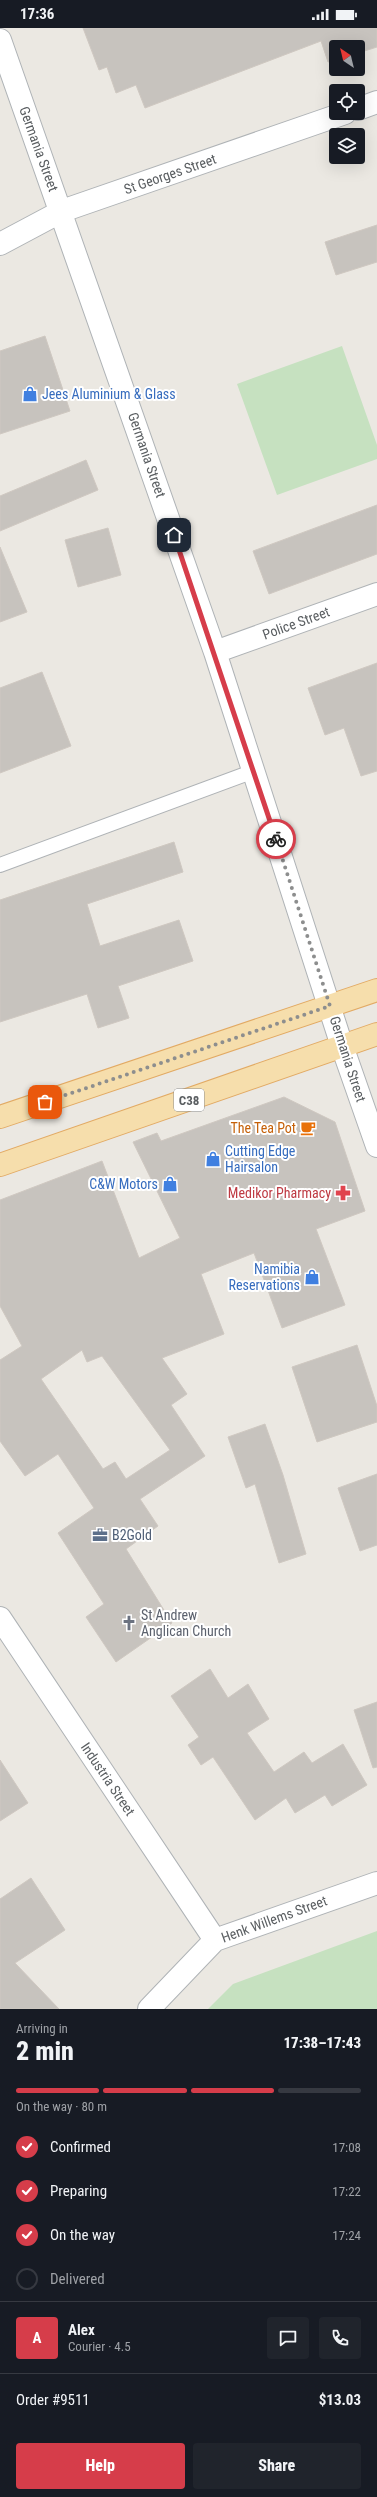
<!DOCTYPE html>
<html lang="en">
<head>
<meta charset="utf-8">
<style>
  :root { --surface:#171b24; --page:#20242c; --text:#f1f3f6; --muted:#9ea1a6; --line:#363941; --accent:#d63d4a }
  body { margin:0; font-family:"Roboto Condensed",sans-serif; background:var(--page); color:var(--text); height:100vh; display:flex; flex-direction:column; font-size:15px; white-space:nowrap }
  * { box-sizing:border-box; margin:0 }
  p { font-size:13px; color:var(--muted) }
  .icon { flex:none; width:22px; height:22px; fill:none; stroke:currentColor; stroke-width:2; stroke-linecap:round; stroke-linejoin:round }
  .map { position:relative; height:1981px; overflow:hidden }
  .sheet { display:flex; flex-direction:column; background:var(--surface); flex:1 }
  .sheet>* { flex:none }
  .needle { width:26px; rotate:325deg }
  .fabs { position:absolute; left:329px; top:12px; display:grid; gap:8px }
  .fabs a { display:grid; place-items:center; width:36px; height:36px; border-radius:4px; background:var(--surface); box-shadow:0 4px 16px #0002; font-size:20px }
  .pin { position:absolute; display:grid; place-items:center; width:34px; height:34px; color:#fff; margin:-17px; border-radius:8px; box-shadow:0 2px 6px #0006 }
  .courier { position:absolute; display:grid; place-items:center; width:40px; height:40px; margin:-20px; border:3px solid #d63d4a; border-radius:50%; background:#fff; color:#222; box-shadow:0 1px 5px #0007 }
  .headline em { font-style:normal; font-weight:800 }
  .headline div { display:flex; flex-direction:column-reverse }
  .headline { display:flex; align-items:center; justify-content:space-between; height:68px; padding:0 16px }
  h1 { font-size:26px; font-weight:800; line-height:30px }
  .bar { display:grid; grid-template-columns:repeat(4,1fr); gap:6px 4px; align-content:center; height:48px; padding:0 16px }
  .bar i { height:5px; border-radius:3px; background:var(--line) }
  .bar .active { background:var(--accent) }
  .bar p { grid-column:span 4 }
  .line { display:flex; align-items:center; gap:10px; padding:0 16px; border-top:1px solid var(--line) }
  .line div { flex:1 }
  .round { display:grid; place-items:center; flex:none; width:42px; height:42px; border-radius:4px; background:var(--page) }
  ol { padding:0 16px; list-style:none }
  li { display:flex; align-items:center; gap:12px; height:44px }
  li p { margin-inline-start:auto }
  li .icon { padding:4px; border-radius:50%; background:var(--accent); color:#fff; stroke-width:4 }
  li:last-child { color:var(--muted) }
  li i { width:22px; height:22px; border:2px solid var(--line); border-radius:50% }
  .cta { display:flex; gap:8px; margin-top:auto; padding:8px 16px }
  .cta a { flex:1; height:46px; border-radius:4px; background:var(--accent); color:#fff; font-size:16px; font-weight:800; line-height:46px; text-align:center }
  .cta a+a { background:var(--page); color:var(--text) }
  .status { display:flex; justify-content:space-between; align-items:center; height:28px; padding:0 20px; background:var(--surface); direction:ltr }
  .status svg { height:11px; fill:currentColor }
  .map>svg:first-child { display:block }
</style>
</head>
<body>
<div class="status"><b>17:36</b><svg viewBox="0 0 49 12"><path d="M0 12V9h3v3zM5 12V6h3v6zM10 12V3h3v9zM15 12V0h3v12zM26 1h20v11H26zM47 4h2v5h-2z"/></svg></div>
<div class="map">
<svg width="377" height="1981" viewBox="0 0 377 1981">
  <rect width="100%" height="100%" fill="#ebe8e2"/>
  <path fill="#c6e1c0" d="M 342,318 L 377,417 L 377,431 L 277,467 L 237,356 Z
    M 377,1903 L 377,1981 L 208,1981 L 233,1956 Z"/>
  <path fill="#c7c3be" stroke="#cfc8c1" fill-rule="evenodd" d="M 83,0 L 377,0 L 377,19 L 358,25 L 358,19 L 336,19 L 336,32 L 328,34 L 321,13 L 145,80 L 136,57 L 116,65 L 107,39 L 99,42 Z
    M 377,197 L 377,234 L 336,247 L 325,214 Z
    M 45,308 L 70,383 L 0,406 L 0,323 Z
    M 86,432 L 98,462 L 0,503 L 0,468 Z
    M 377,477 L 377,526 L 269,566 L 253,523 Z
    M 108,500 L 121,547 L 78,559 L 65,512 Z
    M 0,519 L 27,584 L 0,594 Z
    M 377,635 L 377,743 L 361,748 L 344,700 L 325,707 L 308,660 Z
    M 42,644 L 71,718 L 0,745 L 0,660 Z
    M 174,814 L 183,844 L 87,876 L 100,918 L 179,892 L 193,933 L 118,958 L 129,990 L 98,1000 L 87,966 L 0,994 L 0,872 Z
    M 284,1069 L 335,1094 L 365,1183 L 316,1201 L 345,1277 L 282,1300 L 254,1225 L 201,1246 L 224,1306 L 162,1330 L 187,1366 L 171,1377 L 205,1428 L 140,1471 L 158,1498 L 126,1521 L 172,1595 L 116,1634 L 86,1589 L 104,1576 L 58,1505 L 94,1480 L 58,1426 L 25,1448 L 0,1413 L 0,1332 L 22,1318 L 0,1278 L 0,1172 L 102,1133 L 139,1230 L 180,1210 L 133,1114 L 157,1105 L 161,1113 ZM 82,1322 L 87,1334 L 102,1328 L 170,1422 L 126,1451 L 115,1434 L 103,1441 L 41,1351 Z
    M 357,1317 L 377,1378 L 377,1394 L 317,1414 L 292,1339 Z
    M 265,1396 L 283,1447 L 306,1526 L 279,1535 L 255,1456 L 246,1460 L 228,1409 Z
    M 377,1446 L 377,1517 L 360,1523 L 338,1460 Z
    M 210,1641 L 228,1670 L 248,1656 L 269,1691 L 247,1705 L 274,1744 L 304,1724 L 312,1735 L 343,1716 L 367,1757 L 332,1778 L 325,1767 L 295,1785 L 286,1770 L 255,1792 L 213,1729 L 201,1737 L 188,1717 L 199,1709 L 171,1668 Z
    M 377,1674 L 377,1739 L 373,1740 L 354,1682 Z
    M 0,1732 L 28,1775 L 0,1793 Z
    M 31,1850 L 65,1902 L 15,1935 L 59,1981 L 0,1981 L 0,1871 Z"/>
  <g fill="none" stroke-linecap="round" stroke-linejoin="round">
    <g stroke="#afb3b6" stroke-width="16">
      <path id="service" d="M 0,837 L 254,743"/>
    </g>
    <g stroke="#afb3b6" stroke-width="24">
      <path id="minor" d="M 0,12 L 215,624 L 342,1018 L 377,1118
        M 358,81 L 377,74
        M 0,216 L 62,183 L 345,85
        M 215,624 L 377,566
        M 0,1590 L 215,1912
        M 149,1981 L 215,1912 L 377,1855"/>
    </g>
    <g stroke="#e2aa64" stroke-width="24">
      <path id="primary" d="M 0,1089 L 377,962
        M 0,1137 L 377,1006"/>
    </g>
    <use href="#service" stroke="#fff" stroke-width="14"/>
    <use href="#minor" stroke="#fff" stroke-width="22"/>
    <use href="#primary" stroke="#f6deac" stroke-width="22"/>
  </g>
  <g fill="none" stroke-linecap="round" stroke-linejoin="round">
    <path stroke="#8d8e8e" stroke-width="4" stroke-dasharray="0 7.2" d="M 45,1074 L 330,978 L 276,811"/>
    <path stroke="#d63d4a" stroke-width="5" d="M 174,507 L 276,811"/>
  </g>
  <defs>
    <g id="shop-bare" transform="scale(1.2)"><path d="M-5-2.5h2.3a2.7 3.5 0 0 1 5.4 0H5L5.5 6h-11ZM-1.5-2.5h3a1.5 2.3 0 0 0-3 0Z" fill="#3f7fe0" stroke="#fff" stroke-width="2.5" paint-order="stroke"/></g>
    <g id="cafe-bare" transform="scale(1.2)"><path d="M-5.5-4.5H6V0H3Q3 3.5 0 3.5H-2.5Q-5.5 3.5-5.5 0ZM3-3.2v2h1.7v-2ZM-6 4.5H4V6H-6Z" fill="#e8710a" stroke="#fff" stroke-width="2.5" paint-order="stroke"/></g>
    <g id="pharmacy-bare" transform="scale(1.2)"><path d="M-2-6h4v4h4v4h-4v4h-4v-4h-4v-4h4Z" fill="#e0444e" stroke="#fff" stroke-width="2.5" paint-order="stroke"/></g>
    <g id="office-bare" transform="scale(1.2)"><path d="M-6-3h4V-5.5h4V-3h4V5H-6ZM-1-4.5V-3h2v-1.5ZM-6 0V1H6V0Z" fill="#5c6f8a" stroke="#fff" stroke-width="2.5" paint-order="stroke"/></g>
    <g id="church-bare" transform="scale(1.2)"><path d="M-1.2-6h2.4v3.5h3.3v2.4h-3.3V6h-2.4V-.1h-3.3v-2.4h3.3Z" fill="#6b7280" stroke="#fff" stroke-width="2.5" paint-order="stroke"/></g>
  </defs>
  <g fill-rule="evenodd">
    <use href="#shop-bare" x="30" y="366"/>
    <use href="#cafe-bare" x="308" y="1100"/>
    <use href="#shop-bare" x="213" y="1131"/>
    <use href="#shop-bare" x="170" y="1156"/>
    <use href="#pharmacy-bare" x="343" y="1165"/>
    <use href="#shop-bare" x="312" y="1249"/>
    <use href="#office-bare" x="100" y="1507"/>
    <use href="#church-bare" x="129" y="1595"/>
  </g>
  <g text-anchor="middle" stroke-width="4" stroke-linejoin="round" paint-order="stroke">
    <rect fill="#fff" stroke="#8c8e90" stroke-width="1" x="174" y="1061" width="30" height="22" rx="3"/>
    <g font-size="13" font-weight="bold" fill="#5a5e61">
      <text x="189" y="1077">C38</text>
    </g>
    <g font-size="14" fill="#5a5e61" stroke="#fff">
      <text transform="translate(39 121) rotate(70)" y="5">Germania Street</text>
      <text transform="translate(170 146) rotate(-19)" y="5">St Georges Street</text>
      <text transform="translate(147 427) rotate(71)" y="5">Germania Street</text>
      <text transform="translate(296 595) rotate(-20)" y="5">Police Street</text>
      <text transform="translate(348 1031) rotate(72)" y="5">Germania Street</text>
      <text transform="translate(108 1751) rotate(56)" y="5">Industria Street</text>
      <text transform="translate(274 1891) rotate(-20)" y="5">Henk Willems Street</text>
    </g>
    <g font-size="14" fill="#366cbe" stroke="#fff" text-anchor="start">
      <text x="42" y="371">Jees Aluminium &amp; Glass</text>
      <text x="225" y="1128">Cutting Edge<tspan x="225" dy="16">Hairsalon</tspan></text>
      <text x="158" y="1161" text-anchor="end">C&amp;W Motors</text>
      <text x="300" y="1246" text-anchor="end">Namibia<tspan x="300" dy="16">Reservations</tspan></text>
    </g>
    <g font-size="14" fill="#c56008" stroke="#fff" text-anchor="end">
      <text x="296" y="1105">The Tea Pot</text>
    </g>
    <g font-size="14" fill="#be3a42" stroke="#fff" text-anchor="end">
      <text x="331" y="1170">Medikor Pharmacy</text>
    </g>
    <g font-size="14" fill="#4e5e75" stroke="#fff" text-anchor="start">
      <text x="112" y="1512">B2Gold</text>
    </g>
    <g font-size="14" fill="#5b616d" stroke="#fff" text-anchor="start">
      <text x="141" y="1592">St Andrew<tspan x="141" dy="16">Anglican Church</tspan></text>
    </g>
  </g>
</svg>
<div class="fabs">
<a><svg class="needle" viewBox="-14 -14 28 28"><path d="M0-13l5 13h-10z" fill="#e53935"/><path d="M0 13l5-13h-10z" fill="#9ea1a6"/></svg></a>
<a><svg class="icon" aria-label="locate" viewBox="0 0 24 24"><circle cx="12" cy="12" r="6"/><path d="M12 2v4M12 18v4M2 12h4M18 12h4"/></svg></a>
<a><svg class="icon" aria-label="layers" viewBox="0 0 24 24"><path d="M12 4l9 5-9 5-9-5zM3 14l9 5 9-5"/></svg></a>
</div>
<div class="pin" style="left:45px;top:1074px;background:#ea580c"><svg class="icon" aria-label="bag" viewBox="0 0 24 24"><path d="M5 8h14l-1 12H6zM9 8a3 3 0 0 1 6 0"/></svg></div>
<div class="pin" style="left:174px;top:507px;background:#1f2937"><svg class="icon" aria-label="home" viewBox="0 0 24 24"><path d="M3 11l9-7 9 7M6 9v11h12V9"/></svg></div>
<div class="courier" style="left:276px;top:811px"><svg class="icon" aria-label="bike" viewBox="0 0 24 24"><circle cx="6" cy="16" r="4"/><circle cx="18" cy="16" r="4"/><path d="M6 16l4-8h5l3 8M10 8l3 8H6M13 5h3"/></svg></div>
</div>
<section class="sheet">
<div class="headline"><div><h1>2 min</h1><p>Arriving in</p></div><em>17:38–17:43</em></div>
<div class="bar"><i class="active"></i><i class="active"></i><i class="active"></i><i></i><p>On the way · 80 m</p></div>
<ol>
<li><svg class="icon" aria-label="check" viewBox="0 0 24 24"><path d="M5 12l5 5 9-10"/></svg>Confirmed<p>17:08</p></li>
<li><svg class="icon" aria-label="check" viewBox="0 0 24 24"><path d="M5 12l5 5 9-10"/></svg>Preparing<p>17:22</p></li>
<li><svg class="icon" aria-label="check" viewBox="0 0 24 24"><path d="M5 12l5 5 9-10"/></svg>On the way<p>17:24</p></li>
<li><i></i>Delivered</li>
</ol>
<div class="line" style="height:72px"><b class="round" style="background:var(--accent);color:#fff">A</b><div><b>Alex</b><p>Courier · 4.5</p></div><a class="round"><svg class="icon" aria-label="chat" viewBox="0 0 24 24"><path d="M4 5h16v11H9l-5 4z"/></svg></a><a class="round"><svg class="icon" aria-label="phone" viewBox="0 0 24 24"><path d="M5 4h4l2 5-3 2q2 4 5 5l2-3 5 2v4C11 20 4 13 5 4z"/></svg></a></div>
<div class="line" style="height:52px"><div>Order #9511</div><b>$13.03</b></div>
<div class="cta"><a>Help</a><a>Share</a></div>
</section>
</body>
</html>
